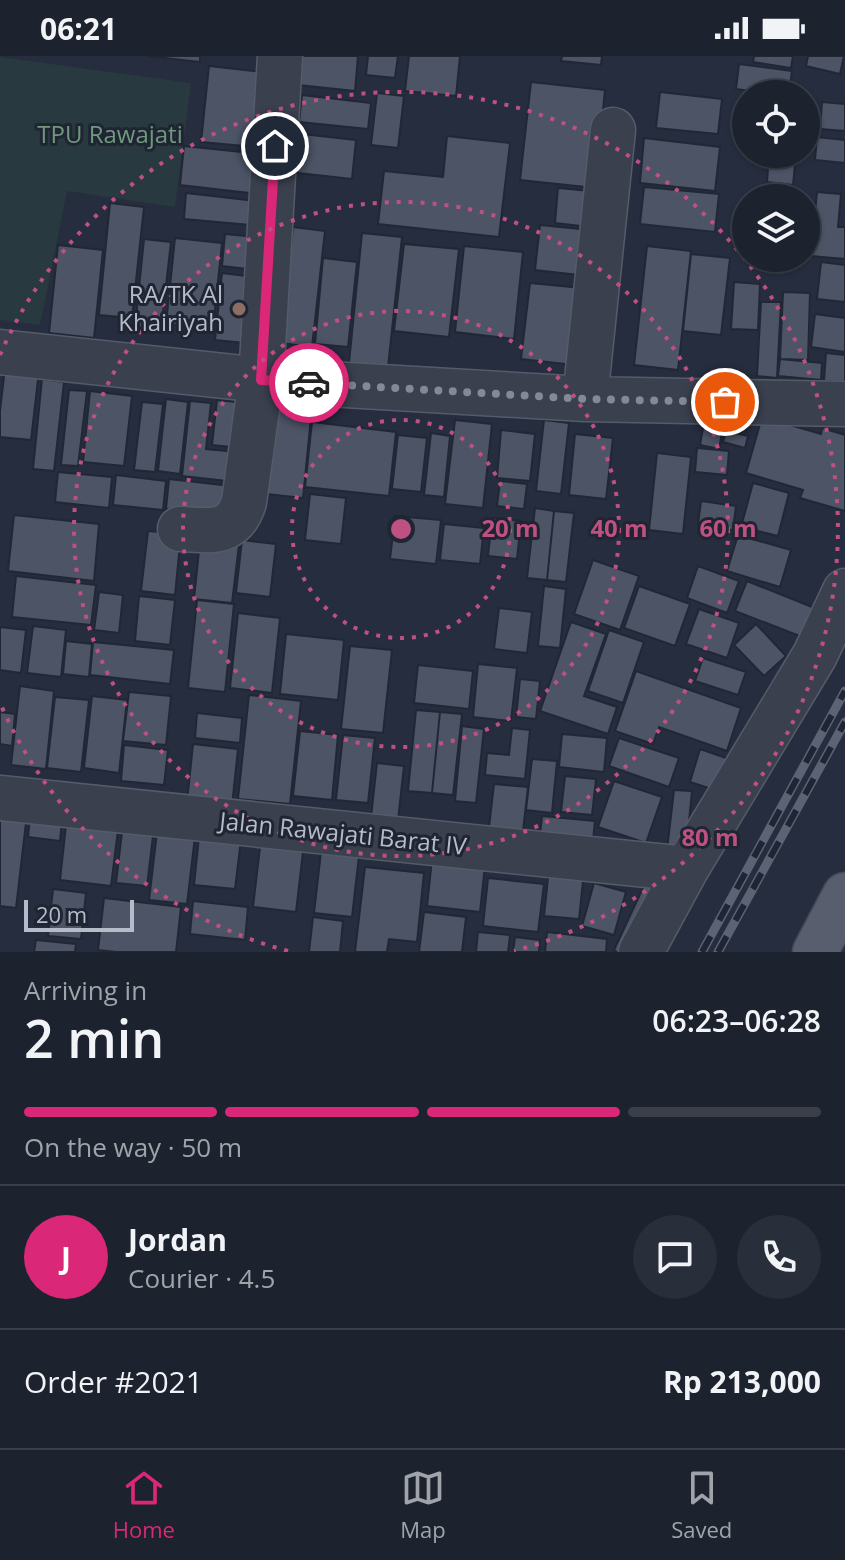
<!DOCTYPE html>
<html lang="en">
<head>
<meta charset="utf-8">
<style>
  :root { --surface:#1c222e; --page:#292f3a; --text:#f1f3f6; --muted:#a0a4aa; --line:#3a3f4a; --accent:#db2777 }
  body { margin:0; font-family:"Open Sans",sans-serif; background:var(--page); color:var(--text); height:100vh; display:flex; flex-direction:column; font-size:30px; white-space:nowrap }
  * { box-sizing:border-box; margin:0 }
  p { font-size:26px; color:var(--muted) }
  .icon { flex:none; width:44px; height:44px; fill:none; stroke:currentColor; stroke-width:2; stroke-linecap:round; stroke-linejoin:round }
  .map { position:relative; height:896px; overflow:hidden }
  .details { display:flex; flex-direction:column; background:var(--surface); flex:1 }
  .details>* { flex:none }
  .buttons { position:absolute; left:732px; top:24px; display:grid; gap:16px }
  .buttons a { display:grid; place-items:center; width:88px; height:88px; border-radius:50%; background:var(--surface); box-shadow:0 2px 6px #0004,0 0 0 2px var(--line); font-size:40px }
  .scale { position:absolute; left:24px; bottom:20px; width:110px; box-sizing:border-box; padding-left:8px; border:4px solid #b6bbc9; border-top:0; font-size:22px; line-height:28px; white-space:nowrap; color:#b6bbc9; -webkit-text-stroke:6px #1f2533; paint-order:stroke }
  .pin { position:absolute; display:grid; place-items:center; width:68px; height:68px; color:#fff; margin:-34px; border:4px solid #fff; border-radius:50%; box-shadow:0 2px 8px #0007 }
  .courier { position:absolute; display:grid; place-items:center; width:80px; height:80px; margin:-40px; border:6px solid #db2777; border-radius:50%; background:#fff; color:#222; box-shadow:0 2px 10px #0007 }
  .summary em { font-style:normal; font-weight:600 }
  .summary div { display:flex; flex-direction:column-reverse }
  .summary { display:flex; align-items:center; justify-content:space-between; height:136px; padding:0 24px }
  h1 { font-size:52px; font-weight:600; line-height:60px }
  .bar { display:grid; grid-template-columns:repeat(4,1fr); gap:12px 8px; align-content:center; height:96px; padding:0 24px }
  .bar i { height:10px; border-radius:6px; background:var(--line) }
  .bar .on { background:var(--accent) }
  .bar p { grid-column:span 4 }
  .line { display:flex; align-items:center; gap:20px; padding:0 24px; border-top:2px solid var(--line) }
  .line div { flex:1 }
  .round { display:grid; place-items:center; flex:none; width:84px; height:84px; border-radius:42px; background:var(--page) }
  .status { display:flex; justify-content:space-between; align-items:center; height:56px; padding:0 40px; background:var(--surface); direction:ltr }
  .status svg { height:22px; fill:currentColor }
  .menu { display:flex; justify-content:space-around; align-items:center; height:112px; border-top:2px solid var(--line); background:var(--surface); font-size:22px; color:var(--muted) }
  .menu a { display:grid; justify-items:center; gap:4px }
  .menu .on { color:var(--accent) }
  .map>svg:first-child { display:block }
</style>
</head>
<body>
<div class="status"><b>06:21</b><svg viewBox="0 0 49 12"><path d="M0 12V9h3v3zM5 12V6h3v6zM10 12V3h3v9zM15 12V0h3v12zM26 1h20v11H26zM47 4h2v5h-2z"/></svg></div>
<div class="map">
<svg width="845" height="896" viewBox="0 0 845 896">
  <rect width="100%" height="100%" fill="#262d3e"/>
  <path fill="#28393f" d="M 0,1 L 191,27 L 175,151 L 67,135 L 40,269 L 0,264 Z"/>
  <path fill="#4c5466" stroke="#212735" stroke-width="2" d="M 147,0 L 200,0 L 200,6 Z
    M 301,0 L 358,0 L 355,35 L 298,29 Z
    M 368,0 L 398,0 L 395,22 L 366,19 Z
    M 409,0 L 460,0 L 456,40 L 405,35 Z
    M 562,0 L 602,0 L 601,9 L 561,5 Z
    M 754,0 L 793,0 L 791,12 L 753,6 Z
    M 808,0 L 844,0 L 840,18 L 806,10 Z
    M 739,8 L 792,15 L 789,38 L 771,38 L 736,33 Z
    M 209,10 L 263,16 L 255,91 L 201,86 Z
    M 531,26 L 605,34 L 595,132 L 520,124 Z
    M 660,36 L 722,43 L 718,78 L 656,72 Z
    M 377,37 L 404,40 L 398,92 L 371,89 Z
    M 302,39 L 371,47 L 368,73 L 299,66 Z
    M 822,46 L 845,48 L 845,75 L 820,73 Z
    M 293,77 L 356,84 L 352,123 L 289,116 Z
    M 447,80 L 510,87 L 499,181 L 378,168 L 384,115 L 443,121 Z
    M 817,81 L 845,84 L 845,107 L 815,104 Z
    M 644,82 L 720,91 L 715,135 L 640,127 Z
    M 184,90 L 271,99 L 267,139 L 180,129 Z
    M 769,98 L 796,98 L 793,129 L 767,126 Z
    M 644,131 L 719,138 L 715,176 L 640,168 Z
    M 558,132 L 602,136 L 598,172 L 555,167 Z
    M 817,136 L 841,138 L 838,171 L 845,171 L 845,203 L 811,200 Z
    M 186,137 L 264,146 L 261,170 L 184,163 Z
    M 110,147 L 144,151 L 132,262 L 99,259 Z
    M 540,169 L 600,175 L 596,221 L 535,214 Z
    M 293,171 L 325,175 L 312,291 L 281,287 Z
    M 362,177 L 402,181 L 388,311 L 349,307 Z
    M 225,178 L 268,182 L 265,215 L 222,210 Z
    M 175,182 L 222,187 L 213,273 L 166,268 Z
    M 144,183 L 171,186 L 161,274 L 135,271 Z
    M 404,188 L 459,193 L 449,281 L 394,275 Z
    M 58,189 L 103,194 L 94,282 L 49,277 Z
    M 464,190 L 523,196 L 514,283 L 455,276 Z
    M 647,190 L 691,195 L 678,314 L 634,309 Z
    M 691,198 L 730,202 L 721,279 L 683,275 Z
    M 323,202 L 357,206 L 348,291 L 315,288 Z
    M 821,206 L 845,209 L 845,246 L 817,243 Z
    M 222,217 L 263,222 L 256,288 L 215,284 Z
    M 734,226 L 760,228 L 758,274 L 731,273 Z
    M 530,227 L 582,232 L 574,309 L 521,303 Z
    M 783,236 L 810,237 L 808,304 L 780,303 Z
    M 761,246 L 781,246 L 777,322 L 757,320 Z
    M 815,258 L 845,262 L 845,296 L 811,291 Z
    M 826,297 L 845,299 L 845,326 L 824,325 Z
    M 780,303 L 822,307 L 821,324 L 778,320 Z
    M 5,312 L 39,315 L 31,384 L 0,381 L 0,355 Z
    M 42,323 L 64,326 L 54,415 L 33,413 Z
    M 69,334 L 87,335 L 78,410 L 61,409 Z
    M 90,335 L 132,340 L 124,410 L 83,406 Z
    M 267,336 L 313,341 L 303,442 L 257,437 Z
    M 166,343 L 188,346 L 180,418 L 158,415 Z
    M 217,344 L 255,348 L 250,393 L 212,389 Z
    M 190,345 L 211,347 L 206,393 L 249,397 L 245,427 L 182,420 Z
    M 142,346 L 163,348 L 155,416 L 134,414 Z
    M 705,361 L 724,365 L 719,393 L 700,389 Z
    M 762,361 L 821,378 L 822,372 L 845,379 L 845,455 L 800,442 L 803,434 L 746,417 Z
    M 455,364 L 492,368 L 483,452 L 445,448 Z
    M 544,364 L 569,367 L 561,438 L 536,435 Z
    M 312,366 L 396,376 L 389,440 L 305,431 Z
    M 501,374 L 535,378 L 530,425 L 497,422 Z
    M 726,375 L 748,380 L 745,392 L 723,386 Z
    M 431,377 L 450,380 L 444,441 L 424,439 Z
    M 575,378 L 613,382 L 606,443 L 569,439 Z
    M 398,379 L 427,382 L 421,436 L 392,433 Z
    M 697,392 L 729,395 L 727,419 L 695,416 Z
    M 657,397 L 691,401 L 683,478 L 649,474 Z
    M 58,416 L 112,421 L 109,452 L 55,446 Z
    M 116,419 L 166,425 L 163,454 L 113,449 Z
    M 169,423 L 240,431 L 236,460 L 166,453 Z
    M 500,425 L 527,428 L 524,453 L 497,450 Z
    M 753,427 L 789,437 L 778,480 L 741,471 Z
    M 310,438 L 346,442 L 341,488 L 305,484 Z
    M 701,445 L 736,450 L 733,474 L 698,469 Z
    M 535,452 L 554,455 L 547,524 L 527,522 Z
    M 554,455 L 574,457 L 566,526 L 547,524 Z
    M 14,459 L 99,468 L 94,525 L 8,515 Z
    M 395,460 L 441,464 L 436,508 L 390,503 Z
    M 492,462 L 521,465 L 517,503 L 488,500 Z
    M 444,468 L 484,472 L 480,508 L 440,504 Z
    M 148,475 L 181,478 L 175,539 L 141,535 Z
    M 201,475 L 240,480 L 232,547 L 194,543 Z
    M 738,479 L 791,494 L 780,531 L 727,515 Z
    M 242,484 L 276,488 L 270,541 L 236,537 Z
    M 593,504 L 639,520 L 620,574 L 574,558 Z
    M 698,510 L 739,525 L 727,557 L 687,542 Z
    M 16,520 L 96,529 L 91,569 L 12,561 Z
    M 747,525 L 822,555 L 810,584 L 735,555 Z
    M 544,530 L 566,533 L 560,592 L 538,590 Z
    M 639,530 L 690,548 L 675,590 L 624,572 Z
    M 99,536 L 123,539 L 119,577 L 94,574 Z
    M 139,540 L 175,544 L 170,589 L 135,585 Z
    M 197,544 L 234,548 L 225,636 L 188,632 Z
    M 499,552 L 532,556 L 527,597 L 494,593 Z
    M 699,553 L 739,567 L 727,602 L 686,588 Z
    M 238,557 L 280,562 L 272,637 L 230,632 Z
    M 571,566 L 606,578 L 584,640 L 617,651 L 608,678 L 540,655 Z
    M 756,568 L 786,600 L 764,620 L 734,589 Z
    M 33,570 L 66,574 L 61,621 L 27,617 Z
    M 0,571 L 26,574 L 21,617 L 0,614 Z
    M 609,574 L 644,586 L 623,647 L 588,635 Z
    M 286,578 L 344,584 L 338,644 L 280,638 Z
    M 66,585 L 92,588 L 89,621 L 63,618 Z
    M 93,586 L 174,594 L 170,628 L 90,619 Z
    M 350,590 L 392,594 L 383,677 L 341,673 Z
    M 703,602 L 746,616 L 738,639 L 695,625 Z
    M 478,608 L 517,612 L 511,665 L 473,661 Z
    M 418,609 L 473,615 L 469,653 L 414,647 Z
    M 636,615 L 741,652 L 727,695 L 659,671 L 653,688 L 615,675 Z
    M 520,623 L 540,625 L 536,663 L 516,661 Z
    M 20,630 L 54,635 L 46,713 L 11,709 Z
    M 129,636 L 171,640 L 166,689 L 123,685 Z
    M 249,639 L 301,645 L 290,748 L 238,743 Z
    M 92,640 L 127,644 L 119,717 L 84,712 Z
    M 55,641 L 89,644 L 81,716 L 47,712 Z
    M 416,654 L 440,656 L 432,737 L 408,735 Z
    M 0,656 L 15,658 L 12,690 L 0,688 Z
    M 440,656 L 462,658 L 453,739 L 432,737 Z
    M 197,657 L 242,662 L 240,687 L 195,682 Z
    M 462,670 L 484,673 L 476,747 L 455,745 Z
    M 512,672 L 530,674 L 525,723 L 485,719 L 487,697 L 509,699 Z
    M 300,675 L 338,679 L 332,744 L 293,740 Z
    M 562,678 L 607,682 L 604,716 L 559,711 Z
    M 343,679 L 375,682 L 368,747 L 336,744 Z
    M 619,682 L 679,702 L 669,731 L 609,710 Z
    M 193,688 L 238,693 L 232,750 L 187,746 Z
    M 124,689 L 168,694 L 164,729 L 121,725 Z
    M 700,693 L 729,703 L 718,735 L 690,726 Z
    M 532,703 L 557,705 L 552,757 L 526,754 Z
    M 377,707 L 404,710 L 398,764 L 371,761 Z
    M 565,720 L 596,723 L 592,759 L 561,756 Z
    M 614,725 L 662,741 L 646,787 L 598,771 Z
    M 494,728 L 528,731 L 522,784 L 488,780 Z
    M 674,734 L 692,735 L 686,796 L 667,794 Z
    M 31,751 L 63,755 L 60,785 L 28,781 Z
    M 0,755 L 27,758 L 16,852 L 0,850 Z
    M 124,759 L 155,763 L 147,830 L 116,827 Z
    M 67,760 L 119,766 L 111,830 L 60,824 Z
    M 542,760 L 595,765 L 592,794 L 539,788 Z
    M 158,768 L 196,772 L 187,848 L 149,844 Z
    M 200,771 L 242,775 L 235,833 L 194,829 Z
    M 262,774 L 305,779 L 296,856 L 253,851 Z
    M 322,787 L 360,791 L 352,861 L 314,857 Z
    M 433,794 L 486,800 L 480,856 L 427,850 Z
    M 365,811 L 424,817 L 417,886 L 389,883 L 387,896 L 355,896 Z
    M 549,812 L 584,816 L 579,863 L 544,860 Z
    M 648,821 L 669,831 L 638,896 L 617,896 L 614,894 Z
    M 488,822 L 544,828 L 538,876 L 483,870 Z
    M 594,827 L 626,836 L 614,879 L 582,870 Z
    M 53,833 L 86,837 L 81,883 L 48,880 Z
    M 104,842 L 181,851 L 176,896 L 116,896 L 98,894 Z
    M 193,845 L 248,851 L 245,884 L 190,878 Z
    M 424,856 L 466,861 L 462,896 L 419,896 Z
    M 313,861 L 343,865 L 340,896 L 309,896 Z
    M 478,876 L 510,879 L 508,896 L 476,896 Z
    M 547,876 L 607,883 L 606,896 L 545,896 Z
    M 515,881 L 540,884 L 539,896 L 513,896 Z
    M 36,884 L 76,888 L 75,896 L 34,896 Z"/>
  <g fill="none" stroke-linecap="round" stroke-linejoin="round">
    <g stroke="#555b69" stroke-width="47">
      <path id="minor" d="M 0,296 L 261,324 L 585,343 L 845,348
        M 585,343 L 613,74
        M 180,473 C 209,474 233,481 244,446 L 261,324 L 280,0
        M 0,742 L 686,813
        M 641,896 L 686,813 L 815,599 L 845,535"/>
    </g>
    <g stroke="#434957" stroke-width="47">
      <path id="major" d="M 815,896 L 845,839"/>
    </g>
    <use href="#minor" stroke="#3a404e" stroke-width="44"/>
    <use href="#major" stroke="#585e6e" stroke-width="44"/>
    <g stroke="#5c6374" stroke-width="9">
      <path id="rail" d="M 702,896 L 845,635
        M 718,896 L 845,666"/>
    </g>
    <use href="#rail" stroke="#1f2533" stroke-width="6" stroke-dasharray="18" stroke-linecap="butt"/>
  </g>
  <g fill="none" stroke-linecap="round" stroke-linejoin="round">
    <path stroke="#848998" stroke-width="8" stroke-dasharray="0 14.4" d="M 309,327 L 585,343 L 725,346"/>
    <path stroke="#db2777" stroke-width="10" d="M 275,90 L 261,324 L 309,327"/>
  </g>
  <g fill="none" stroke="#be5182" stroke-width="4" stroke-dasharray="4 8">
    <circle cx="401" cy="473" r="109"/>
    <circle cx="401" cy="473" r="218"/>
    <circle cx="401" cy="473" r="327"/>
    <path d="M288 895A437 437 0 0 1 0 647M0 299A437 437 0 1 1 514 895"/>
  </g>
  <circle fill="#8d6e63" stroke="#1f2533" stroke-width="3" cx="239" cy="253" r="8"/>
  <g text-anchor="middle" stroke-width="6" stroke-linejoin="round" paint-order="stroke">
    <g font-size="24" fill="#6f987d" stroke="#1f2533">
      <text x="110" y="87">TPU Rawajati</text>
    </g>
    <g font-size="24" fill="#b6bbc9" stroke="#1f2533" text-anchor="end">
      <text x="223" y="247">RA/TK Al<tspan x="223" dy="28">Khairiyah</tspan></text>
    </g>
    <g font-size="24" fill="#b6bbc9" stroke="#1f2533">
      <text transform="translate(343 778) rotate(6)" y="8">Jalan Rawajati Barat IV</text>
    </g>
  </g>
  <circle cx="401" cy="473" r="12" fill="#be5182" stroke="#1f2533" stroke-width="4"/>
  <g font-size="24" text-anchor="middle" font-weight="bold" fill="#be5182" stroke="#1f2533" stroke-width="6" stroke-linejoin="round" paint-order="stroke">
    <text x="510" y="481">20 m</text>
    <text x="619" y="481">40 m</text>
    <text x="728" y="481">60 m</text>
    <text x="710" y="790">80 m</text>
  </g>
</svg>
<div class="buttons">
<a><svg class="icon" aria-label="locate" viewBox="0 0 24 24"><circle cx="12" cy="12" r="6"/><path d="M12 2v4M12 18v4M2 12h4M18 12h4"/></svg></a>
<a><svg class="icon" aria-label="layers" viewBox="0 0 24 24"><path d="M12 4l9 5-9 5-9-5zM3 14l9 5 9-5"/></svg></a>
</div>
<div class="scale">20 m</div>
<div class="pin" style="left:725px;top:346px;background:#ea580c"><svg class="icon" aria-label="bag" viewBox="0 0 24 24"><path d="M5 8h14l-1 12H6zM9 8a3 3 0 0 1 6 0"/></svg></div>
<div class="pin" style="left:275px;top:90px;background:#1f2937"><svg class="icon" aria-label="home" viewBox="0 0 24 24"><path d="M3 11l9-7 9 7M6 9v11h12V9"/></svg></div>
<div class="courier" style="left:309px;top:327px"><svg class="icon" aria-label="car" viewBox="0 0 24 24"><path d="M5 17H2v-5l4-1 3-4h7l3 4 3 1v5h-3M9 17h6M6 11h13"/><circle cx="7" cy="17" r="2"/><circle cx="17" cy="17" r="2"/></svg></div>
</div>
<section class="details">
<div class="summary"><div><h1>2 min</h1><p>Arriving in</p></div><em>06:23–06:28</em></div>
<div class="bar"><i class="on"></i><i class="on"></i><i class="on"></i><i></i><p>On the way · 50 m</p></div>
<div class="line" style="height:144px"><b class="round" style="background:var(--accent);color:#fff">J</b><div><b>Jordan</b><p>Courier · 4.5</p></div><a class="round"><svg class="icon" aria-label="chat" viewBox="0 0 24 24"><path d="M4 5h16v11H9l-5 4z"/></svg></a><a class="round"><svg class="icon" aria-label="phone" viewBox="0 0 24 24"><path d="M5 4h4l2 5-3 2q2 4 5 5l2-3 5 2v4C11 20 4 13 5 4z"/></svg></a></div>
<div class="line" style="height:104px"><div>Order #2021</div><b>Rp 213,000</b></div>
</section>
<nav class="menu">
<a class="on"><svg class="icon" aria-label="home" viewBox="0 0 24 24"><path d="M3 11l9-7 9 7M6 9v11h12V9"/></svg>Home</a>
<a><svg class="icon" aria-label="map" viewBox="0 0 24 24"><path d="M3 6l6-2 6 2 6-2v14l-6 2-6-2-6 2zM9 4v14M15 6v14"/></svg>Map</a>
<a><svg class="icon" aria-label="saved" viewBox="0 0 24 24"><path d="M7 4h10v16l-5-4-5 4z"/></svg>Saved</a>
</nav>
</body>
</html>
